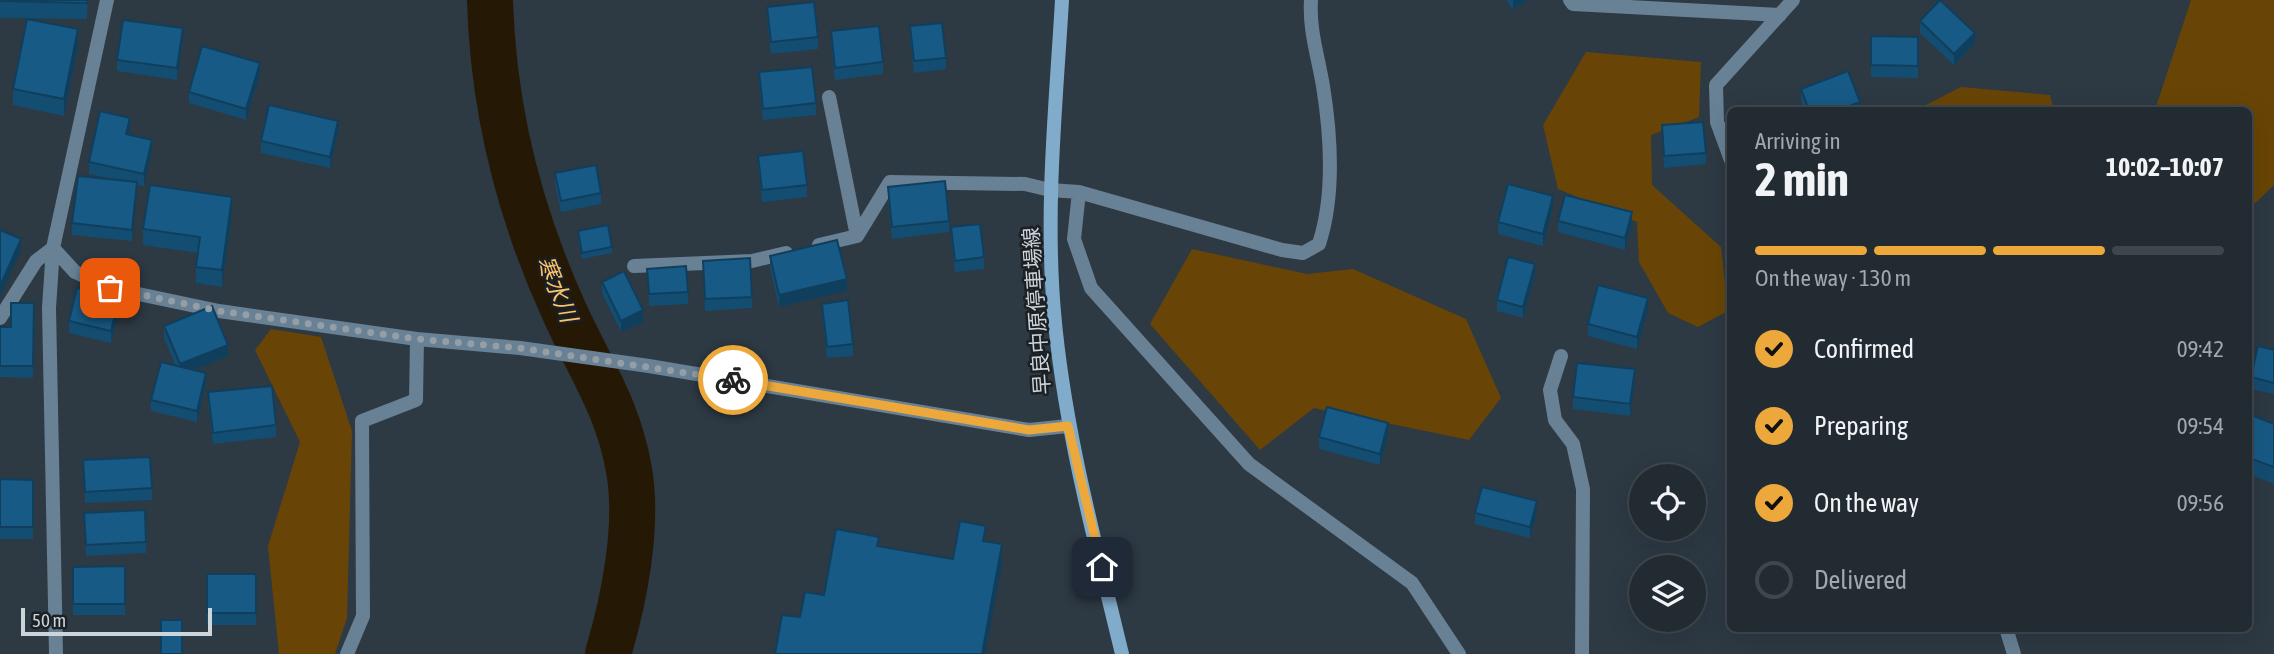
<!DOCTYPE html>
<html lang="en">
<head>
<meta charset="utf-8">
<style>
  :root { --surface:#222b32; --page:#2e373e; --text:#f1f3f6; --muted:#a2a7ac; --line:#3f474d; --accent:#eda83b }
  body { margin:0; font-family:"Asap Condensed","Noto Sans JP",sans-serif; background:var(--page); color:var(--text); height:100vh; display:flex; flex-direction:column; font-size:26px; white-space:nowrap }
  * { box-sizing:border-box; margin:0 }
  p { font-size:23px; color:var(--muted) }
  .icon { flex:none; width:38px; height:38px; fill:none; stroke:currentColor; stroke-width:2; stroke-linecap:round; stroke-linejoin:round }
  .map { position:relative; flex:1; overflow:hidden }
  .drawer { position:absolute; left:1727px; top:107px; width:525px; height:525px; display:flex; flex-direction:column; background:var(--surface); border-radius:10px; box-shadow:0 7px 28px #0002,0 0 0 2px var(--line) }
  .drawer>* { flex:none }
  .buttons { position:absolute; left:1629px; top:464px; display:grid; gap:14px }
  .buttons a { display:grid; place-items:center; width:77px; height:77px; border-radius:50%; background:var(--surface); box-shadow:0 7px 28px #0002,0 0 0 2px var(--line); font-size:35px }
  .scale { position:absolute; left:21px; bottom:18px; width:191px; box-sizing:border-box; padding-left:7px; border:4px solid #cdd4da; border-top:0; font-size:19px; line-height:24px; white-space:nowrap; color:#cdd4da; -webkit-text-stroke:5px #1a2024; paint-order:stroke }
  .pin { position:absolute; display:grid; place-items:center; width:60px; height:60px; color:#fff; margin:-30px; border-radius:14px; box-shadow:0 4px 10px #0006 }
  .courier { position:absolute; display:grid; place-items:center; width:70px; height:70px; margin:-35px; border:5px solid #eda83b; border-radius:50%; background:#fff; color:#222; box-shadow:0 2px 9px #0007 }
  .overview em { font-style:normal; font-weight:700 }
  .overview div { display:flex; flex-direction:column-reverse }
  .overview { display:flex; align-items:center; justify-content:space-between; height:119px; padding:0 28px }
  h1 { font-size:46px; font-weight:700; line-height:52px }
  .bar { display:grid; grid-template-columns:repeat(4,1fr); gap:10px 7px; align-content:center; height:84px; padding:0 28px }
  .bar i { height:9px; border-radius:5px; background:var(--line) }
  .bar .active { background:var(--accent) }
  .bar p { grid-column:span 4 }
  ol { padding:0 28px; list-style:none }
  li { display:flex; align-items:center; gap:21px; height:77px }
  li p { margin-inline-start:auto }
  li .icon { padding:7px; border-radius:50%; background:var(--accent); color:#111; stroke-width:4 }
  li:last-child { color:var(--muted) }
  li i { width:38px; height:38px; border:4px solid var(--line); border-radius:50% }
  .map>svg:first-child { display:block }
</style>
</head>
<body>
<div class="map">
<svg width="2274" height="654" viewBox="0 0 2274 654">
  <rect width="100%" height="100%" fill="#2d3943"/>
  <path fill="#684506" d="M 2191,0 L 2274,0 L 2274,185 L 2249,209 L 2249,110 L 2155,110 Z
    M 1586,52 L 1701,62 L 1699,117 L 1651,135 L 1652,185 L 1721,247 L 1728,311 L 1698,327 L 1668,313 L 1639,262 L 1637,222 L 1558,189 L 1543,125 Z
    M 1961,87 L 2050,95 L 2054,110 L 1916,110 Z
    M 1192,249 L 1307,274 L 1353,269 L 1466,319 L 1501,398 L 1469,440 L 1314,408 L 1260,450 L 1150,324 Z
    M 271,329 L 321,337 L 352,431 L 347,618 L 335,654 L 279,654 L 268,546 L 300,442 L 255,350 Z"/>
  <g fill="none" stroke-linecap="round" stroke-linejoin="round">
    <path stroke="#251805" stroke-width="46" d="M 490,0 C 493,108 520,215 565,313 C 591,370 618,407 629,470 C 639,526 624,600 608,654"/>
    <path stroke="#688195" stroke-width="14" d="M 1570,0 L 1573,4 L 1780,15
      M 829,97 L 857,236
      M 1731,160 L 1717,122 L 1716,85 L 1793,0
      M 1079,192 L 1074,239 L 1091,288 L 1249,464 L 1412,583 L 1459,654
      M 819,245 L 857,236 L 890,182 L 1025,184 L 1050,190 L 1079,192 L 1282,250 L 1303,253 L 1319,244 C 1335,195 1331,136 1323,86 C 1318,56 1309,30 1311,0
      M 53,248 L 75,272 L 110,288 L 219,311 L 417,339 L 520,348 L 649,366 L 1029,430 L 1068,426
      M 634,266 L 752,261 L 786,253
      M 0,318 L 36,261 L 53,248
      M 1561,356 L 1550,390 L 1555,420 L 1573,444 L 1583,489 L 1582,654
      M 2006,628 L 2014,654
      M 56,654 L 49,308 L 53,248 L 107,0
      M 347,654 L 363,616 L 362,421 L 416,400 L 417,339"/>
    <path stroke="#81abca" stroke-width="14" d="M 1062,0 C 1056,104 1045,208 1054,312 C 1064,428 1095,541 1122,654"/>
  </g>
  <path fill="#144d72" d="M 0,0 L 88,0 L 87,19 L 0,18 Z
    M 1506,0 L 1528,0 L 1513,10 Z
    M 767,7 L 818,37 L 818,49 L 771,54 L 767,19 Z
    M 1920,21 L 1975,44 L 1954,65 L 1920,33 Z
    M 910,26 L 946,58 L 946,69 L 914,73 L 910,38 Z
    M 831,31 L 883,62 L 883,74 L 835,80 L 831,43 Z
    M 1871,36 L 1918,37 L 1918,78 L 1871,77 Z
    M 183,40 L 177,80 L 117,71 L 117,60 Z
    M 78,46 L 64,116 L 13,105 L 13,89 Z
    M 759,72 L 816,103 L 816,115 L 763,120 L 759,84 Z
    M 260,74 L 246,120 L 189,103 L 189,92 Z
    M 1801,89 L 1860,110 L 1804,110 L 1801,101 Z
    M 1662,125 L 1706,153 L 1706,164 L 1664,168 Z
    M 130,130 L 129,134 L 152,151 L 144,186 L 137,185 L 132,241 L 72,235 L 72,223 L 119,180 L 89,174 L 89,162 Z
    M 338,133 L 330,168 L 261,153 L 261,141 Z
    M 758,156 L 807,185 L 807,197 L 762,202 L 758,168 Z
    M 555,173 L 601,193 L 601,204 L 561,212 L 555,185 Z
    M 888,187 L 949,221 L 949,232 L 892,239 L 888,199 Z
    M 1553,208 L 1543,246 L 1498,234 L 1498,222 Z
    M 232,213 L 222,287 L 196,283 L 196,267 L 198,253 L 143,245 L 143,229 Z
    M 1558,221 L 1632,224 L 1625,250 L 1558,232 Z
    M 951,227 L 984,257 L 984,269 L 955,272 L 951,238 Z
    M 578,231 L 612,247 L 612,253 L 582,259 L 578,237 Z
    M 770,256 L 847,291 L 779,307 L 770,268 Z
    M 703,261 L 752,297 L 752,308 L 705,311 Z
    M 647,269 L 688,292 L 688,304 L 649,306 Z
    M 1535,276 L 1523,318 L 1497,311 L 1497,300 Z
    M 602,282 L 643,322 L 621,332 L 602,293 Z
    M 34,303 L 33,378 L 0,377 L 0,327 L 11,327 Z
    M 822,304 L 853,344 L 853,356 L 827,358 L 822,315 Z
    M 119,310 L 111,343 L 69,333 L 69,321 Z
    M 1648,310 L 1637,349 L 1588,336 L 1588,324 Z
    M 164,326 L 228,356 L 194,370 L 206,384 L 197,422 L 151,411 L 151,400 L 176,366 L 164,338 Z
    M 2274,350 L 2274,394 L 2251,389 L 2251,377 Z
    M 1635,381 L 1630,416 L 1573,409 L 1573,397 Z
    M 208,392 L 276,425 L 276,437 L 213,444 L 208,404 Z
    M 2249,414 L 2274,424 L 2274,484 L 2249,474 Z
    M 1388,435 L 1380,465 L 1319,449 L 1319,437 Z
    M 83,460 L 152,488 L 152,500 L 85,503 Z
    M 0,479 L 33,480 L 33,539 L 0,539 Z
    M 84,513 L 146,542 L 146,553 L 86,556 Z
    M 1475,513 L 1537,513 L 1530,538 L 1475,524 Z
    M 125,566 L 125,615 L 73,615 L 73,567 Z
    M 207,574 L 256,574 L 256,625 L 207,625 Z"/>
  <path fill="#103f5d" d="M 1513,0 L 1528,0 L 1513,10 Z
    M 183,28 L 183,40 L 177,80 L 177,68 Z
    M 78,29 L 78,46 L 64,116 L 64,99 Z
    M 1975,33 L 1975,44 L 1954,65 L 1954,54 Z
    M 260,63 L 260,74 L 246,120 L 246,109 Z
    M 1860,102 L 1860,110 L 1839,110 Z
    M 130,118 L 130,130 L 126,146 L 126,134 Z
    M 338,121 L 338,133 L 330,168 L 330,157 Z
    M 152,140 L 152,151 L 144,186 L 144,174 Z
    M 137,182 L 137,194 L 132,241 L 132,230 Z
    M 1553,196 L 1553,208 L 1543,246 L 1543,234 Z
    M 232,197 L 232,213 L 222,287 L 222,270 Z
    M 1632,212 L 1632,224 L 1625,250 L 1625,238 Z
    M 21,239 L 21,250 L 0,297 L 0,286 Z
    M 1535,264 L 1535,276 L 1523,318 L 1523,307 Z
    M 847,279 L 847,291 L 779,307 L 779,295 Z
    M 119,298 L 119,310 L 111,343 L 111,331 Z
    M 1648,298 L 1648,310 L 1637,349 L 1637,337 Z
    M 643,310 L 643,322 L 621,332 L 621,321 Z
    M 228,345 L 228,356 L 180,376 L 180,364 Z
    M 1635,369 L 1635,381 L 1630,416 L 1630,404 Z
    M 206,373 L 206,384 L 197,422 L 197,411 Z
    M 1388,423 L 1388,435 L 1380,465 L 1380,454 Z
    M 1537,501 L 1537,513 L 1530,538 L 1530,527 Z
    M 1002,544 L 1002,564 L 985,654 L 982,654 Z"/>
  <path fill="#175a85" stroke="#103f5d" stroke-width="2" d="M 0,0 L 87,0 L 87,3 L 0,1 Z
    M 1940,0 L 1975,33 L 1954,54 L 1920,21 Z
    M 814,2 L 818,37 L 771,42 L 767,7 Z
    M 27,19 L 78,29 L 64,99 L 13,89 Z
    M 123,20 L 183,28 L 177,68 L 117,60 Z
    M 942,23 L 946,58 L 914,61 L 910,26 Z
    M 879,26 L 883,62 L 835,68 L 831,31 Z
    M 1871,36 L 1918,37 L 1918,66 L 1871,65 Z
    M 202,46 L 260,63 L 246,109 L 189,92 Z
    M 812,67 L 816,103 L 763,109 L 759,72 Z
    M 1848,71 L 1860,102 L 1839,110 L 1809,110 L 1801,89 Z
    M 269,105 L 338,121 L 330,157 L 261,141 Z
    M 100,111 L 130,118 L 126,134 L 152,140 L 144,174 L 89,162 Z
    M 1703,122 L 1706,153 L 1664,156 L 1662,125 Z
    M 803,151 L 807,185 L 762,190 L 758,156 Z
    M 596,165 L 601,193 L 561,201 L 555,173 Z
    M 78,176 L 137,182 L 132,230 L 72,223 Z
    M 945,181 L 949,221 L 892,227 L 888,187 Z
    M 1508,184 L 1553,196 L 1543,234 L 1498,222 Z
    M 150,185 L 232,197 L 222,270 L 196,267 L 200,237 L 143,229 Z
    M 1565,195 L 1632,212 L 1625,238 L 1558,221 Z
    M 980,224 L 984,257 L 955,261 L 951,227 Z
    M 608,225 L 612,247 L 582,253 L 578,231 Z
    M 0,230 L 21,239 L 0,286 Z
    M 837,240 L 847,279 L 779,295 L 770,256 Z
    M 1508,257 L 1535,264 L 1523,307 L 1497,300 Z
    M 750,258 L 752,297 L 705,299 L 703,261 Z
    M 686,266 L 688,292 L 649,294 L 647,269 Z
    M 624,271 L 643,310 L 621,321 L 602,282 Z
    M 1598,285 L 1648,298 L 1637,337 L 1588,324 Z
    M 77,288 L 119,298 L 111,331 L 69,321 Z
    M 848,300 L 853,344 L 827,347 L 822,304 Z
    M 11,303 L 34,303 L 33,366 L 0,366 L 0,327 L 11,327 Z
    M 212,306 L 228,345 L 180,364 L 164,326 Z
    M 2258,346 L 2274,350 L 2274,383 L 2251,377 Z
    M 161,362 L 206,373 L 197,411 L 151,400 Z
    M 1577,363 L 1635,369 L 1630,404 L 1573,397 Z
    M 272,386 L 276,425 L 213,433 L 208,392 Z
    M 1327,407 L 1388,423 L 1380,454 L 1319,437 Z
    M 2249,414 L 2274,424 L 2274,467 L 2249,458 Z
    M 150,457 L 152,488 L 85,492 L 83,460 Z
    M 0,479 L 33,480 L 33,527 L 0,527 Z
    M 1482,487 L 1537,501 L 1530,527 L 1475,513 Z
    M 145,510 L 146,542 L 86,545 L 84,513 Z
    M 960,521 L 986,526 L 983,541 L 1002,544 L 982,654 L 775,654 L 782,615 L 800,617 L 805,592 L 824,595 L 836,529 L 879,537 L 877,546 L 953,559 Z
    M 125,566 L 125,604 L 73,604 L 73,567 Z
    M 207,574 L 256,574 L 256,613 L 207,613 Z
    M 161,620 L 182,620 L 182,654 L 161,654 Z"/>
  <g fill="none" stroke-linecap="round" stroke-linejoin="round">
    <path stroke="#959ea5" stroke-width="7" stroke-dasharray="0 12.6" d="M 110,288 L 219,311 L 417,339 L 520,348 L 733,380"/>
    <path stroke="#eda83b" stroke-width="9" d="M 733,380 L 1029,430 L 1068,426 L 1102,567"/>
  </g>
  <g text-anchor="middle" stroke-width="5" stroke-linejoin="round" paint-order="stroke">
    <g font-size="21" fill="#cdd4da" stroke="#1a2024">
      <text transform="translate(1037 311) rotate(-94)" y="7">早良中原停車場線</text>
    </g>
    <g font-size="23" font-style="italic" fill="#fdc16b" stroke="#1a2024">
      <text transform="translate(557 289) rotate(68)" y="8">寒水川</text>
    </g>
  </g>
</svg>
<div class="buttons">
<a><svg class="icon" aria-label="locate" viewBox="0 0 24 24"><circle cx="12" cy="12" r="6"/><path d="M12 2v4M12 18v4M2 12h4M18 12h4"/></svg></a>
<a><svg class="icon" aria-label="layers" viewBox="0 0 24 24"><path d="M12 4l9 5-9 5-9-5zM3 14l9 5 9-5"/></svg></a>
</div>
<div class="scale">50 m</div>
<div class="pin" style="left:110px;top:288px;background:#ea580c"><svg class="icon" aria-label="bag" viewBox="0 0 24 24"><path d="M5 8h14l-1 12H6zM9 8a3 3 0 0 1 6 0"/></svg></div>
<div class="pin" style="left:1102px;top:567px;background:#1f2937"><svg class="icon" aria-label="home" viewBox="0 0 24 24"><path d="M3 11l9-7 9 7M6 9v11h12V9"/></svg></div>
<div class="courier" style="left:733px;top:380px"><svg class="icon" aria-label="bike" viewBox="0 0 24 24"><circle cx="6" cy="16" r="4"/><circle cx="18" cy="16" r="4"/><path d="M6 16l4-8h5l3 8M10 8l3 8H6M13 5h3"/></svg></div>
<section class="drawer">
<div class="overview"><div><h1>2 min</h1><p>Arriving in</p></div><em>10:02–10:07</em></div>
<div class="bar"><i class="active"></i><i class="active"></i><i class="active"></i><i></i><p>On the way · 130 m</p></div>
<ol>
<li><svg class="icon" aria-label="check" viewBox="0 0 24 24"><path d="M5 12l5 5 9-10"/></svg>Confirmed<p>09:42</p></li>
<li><svg class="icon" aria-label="check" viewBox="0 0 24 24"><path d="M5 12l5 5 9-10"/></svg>Preparing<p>09:54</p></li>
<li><svg class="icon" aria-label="check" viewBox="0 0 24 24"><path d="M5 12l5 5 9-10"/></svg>On the way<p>09:56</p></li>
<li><i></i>Delivered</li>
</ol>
</section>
</div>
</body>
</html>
